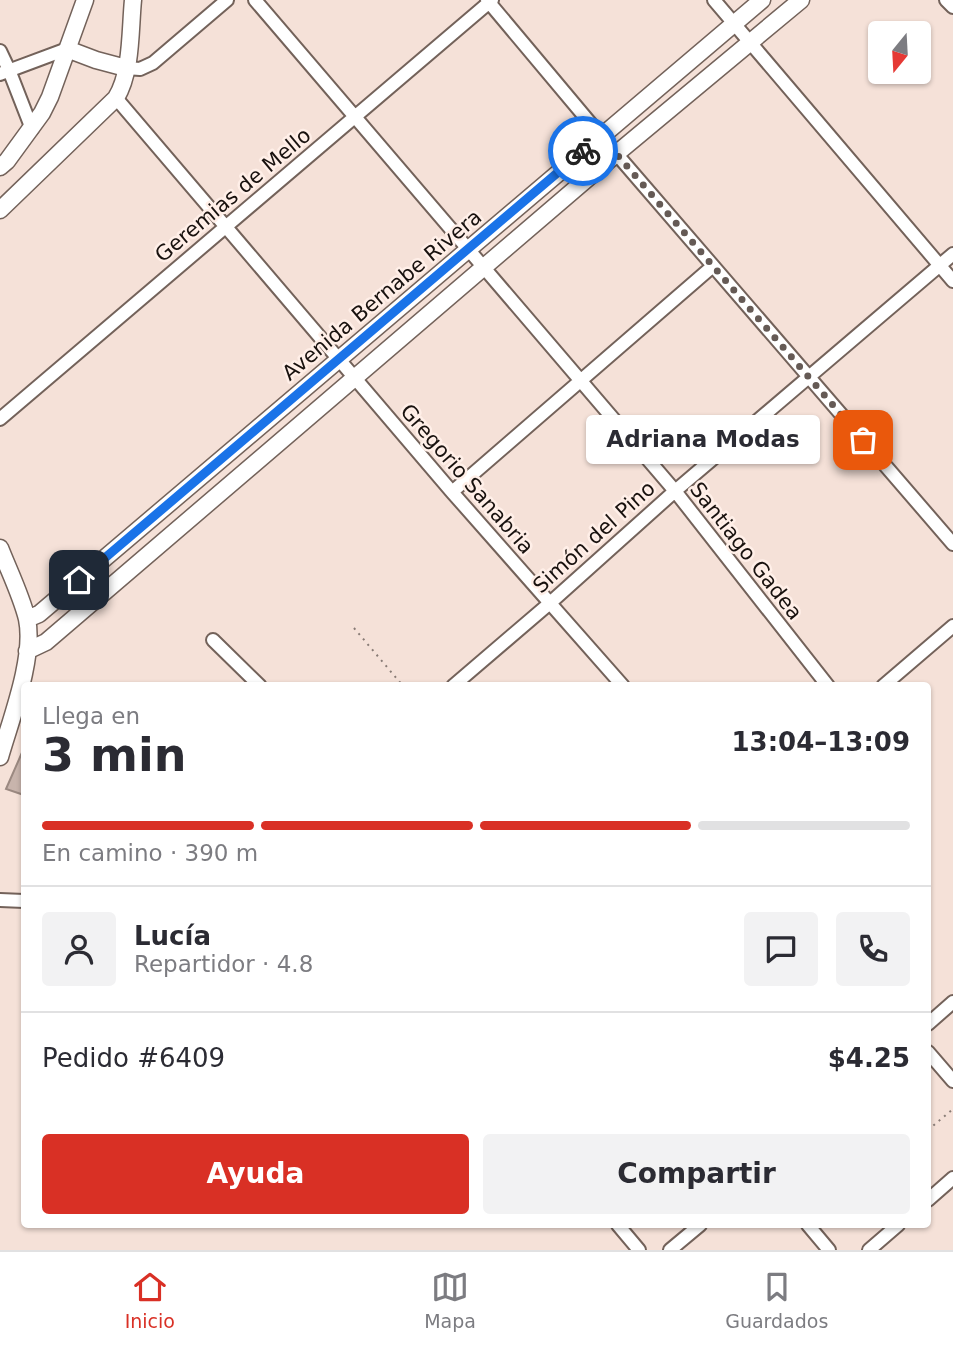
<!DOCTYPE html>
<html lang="es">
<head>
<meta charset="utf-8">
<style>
  :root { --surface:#fff; --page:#f2f2f3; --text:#2b2b33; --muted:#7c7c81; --line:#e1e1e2; --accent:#d93025 }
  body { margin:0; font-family:"DejaVu Sans",sans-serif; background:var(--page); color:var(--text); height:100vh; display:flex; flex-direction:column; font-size:26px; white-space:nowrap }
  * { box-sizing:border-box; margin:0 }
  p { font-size:23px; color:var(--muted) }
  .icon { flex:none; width:38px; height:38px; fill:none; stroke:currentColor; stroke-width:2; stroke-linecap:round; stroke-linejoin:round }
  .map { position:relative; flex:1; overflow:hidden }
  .drawer { position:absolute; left:21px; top:682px; width:910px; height:546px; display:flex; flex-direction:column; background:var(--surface); border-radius:7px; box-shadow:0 2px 5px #0004 }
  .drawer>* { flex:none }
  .needle { width:46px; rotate:198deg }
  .controls { position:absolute; left:868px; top:21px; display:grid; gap:14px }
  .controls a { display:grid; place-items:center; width:63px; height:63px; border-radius:7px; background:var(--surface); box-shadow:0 2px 5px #0004; font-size:35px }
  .pin { position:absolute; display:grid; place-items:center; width:60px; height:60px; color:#fff; margin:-30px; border-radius:14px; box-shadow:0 4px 10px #0006 }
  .courier { position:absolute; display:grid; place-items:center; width:70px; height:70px; margin:-35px; border:5px solid #1a73e8; border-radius:50%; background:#fff; color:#222; box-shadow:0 2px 9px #0007 }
  .bubble { position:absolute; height:49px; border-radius:7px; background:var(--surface); box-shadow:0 2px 5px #0004; font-size:23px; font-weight:600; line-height:49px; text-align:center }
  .headline em { font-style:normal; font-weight:600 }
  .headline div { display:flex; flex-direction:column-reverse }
  .headline { display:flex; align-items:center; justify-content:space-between; height:119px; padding:0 21px }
  h1 { font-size:46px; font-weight:600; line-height:52px }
  .bar { display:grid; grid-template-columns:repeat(4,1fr); gap:10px 7px; align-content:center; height:84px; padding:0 21px }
  .bar i { height:9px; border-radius:5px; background:var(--line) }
  .bar .selected { background:var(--accent) }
  .bar p { grid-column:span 4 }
  .line { display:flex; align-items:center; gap:18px; padding:0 21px; border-top:2px solid var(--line) }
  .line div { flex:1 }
  .round { display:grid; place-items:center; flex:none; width:74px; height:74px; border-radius:7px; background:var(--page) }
  .primary-button { display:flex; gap:14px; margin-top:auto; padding:14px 21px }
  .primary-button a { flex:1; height:80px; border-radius:7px; background:var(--accent); color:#fff; font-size:28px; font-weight:600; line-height:80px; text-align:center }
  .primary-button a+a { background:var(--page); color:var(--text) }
  .tabs { display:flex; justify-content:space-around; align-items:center; height:98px; border-top:2px solid var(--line); background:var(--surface); font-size:19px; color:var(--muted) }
  .tabs a { display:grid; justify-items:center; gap:4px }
  .tabs .selected { color:var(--accent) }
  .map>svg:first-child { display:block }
</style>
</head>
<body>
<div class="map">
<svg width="953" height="1250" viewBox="0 0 953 1250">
  <rect width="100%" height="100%" fill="#f5e1d8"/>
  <path fill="#c8b4ac" stroke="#9b8981" stroke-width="2" d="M 24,748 L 24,795 L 6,789 Z"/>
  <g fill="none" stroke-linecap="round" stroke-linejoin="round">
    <g stroke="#73625a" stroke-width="16">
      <path id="minor" d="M 255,0 L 675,491 L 828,686
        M 487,0 L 601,136 L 953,544
        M 714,0 L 953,281
        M 946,0 L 953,7
        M 0,51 L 9,70 L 32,129
        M 126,68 L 140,69 L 153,63 L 227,0
        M 0,74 L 67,49
        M 116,98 L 452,492 L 623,686
        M 0,419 L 492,0
        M 452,492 L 713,266
        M 213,640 L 260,686
        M 453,686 L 550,603 L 675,491 L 953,254
        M 883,686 L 953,626
        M 0,900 L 24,901
        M 928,1024 L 953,1002
        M 928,1052 L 953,1081
        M 928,1200 L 953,1178
        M 618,1225 L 639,1250
        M 808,1225 L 829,1250
        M 670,1250 L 700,1225
        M 869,1250 L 898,1225"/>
    </g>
    <g stroke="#73625a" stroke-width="19">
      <path id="tertiary" d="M 67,49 L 96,60 L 126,68
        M 0,167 L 7,161 L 42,113 L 50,97 L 85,0
        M 0,210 L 116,98 C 132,72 130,30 133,0
        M 0,548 C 9,571 21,595 27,619 C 35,657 11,719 0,757
        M 27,619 L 39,614 L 762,0
        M 27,651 L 46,642 L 616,154 L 801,0"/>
    </g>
    <path stroke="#887b75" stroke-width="2" stroke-dasharray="2 5" stroke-linecap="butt" d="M 354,628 L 403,686
      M 928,1130 L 953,1109"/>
    <use href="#minor" stroke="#fff" stroke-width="12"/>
    <use href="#tertiary" stroke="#fff" stroke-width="16"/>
  </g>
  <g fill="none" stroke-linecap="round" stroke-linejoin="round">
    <path stroke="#655a55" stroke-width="7" stroke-dasharray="0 12.6" d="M 583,151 L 601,136 L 863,440"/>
    <path stroke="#1a73e8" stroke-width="9" d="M 79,580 L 583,151"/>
  </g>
  <g text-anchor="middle" stroke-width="5" stroke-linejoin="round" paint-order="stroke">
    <g font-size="21" fill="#18110e" stroke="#ffefe8">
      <text transform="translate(233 195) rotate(-40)" y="7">Geremias de Mello</text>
      <text transform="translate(382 295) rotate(-40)" y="7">Avenida Bernabe Rivera</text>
      <text transform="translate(467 479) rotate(49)" y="7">Gregorio Sanabria</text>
      <text transform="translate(594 537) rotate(-42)" y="7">Simón del Pino</text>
      <text transform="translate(746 551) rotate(52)" y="7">Santiago Gadea</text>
    </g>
  </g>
</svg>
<div class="controls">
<a><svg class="needle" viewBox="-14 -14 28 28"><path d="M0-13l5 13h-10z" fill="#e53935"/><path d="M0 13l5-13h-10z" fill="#7c7c81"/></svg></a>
</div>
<div class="pin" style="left:863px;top:440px;background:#ea580c"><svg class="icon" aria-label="bag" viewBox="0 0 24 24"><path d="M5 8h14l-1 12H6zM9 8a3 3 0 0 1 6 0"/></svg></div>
<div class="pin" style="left:79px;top:580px;background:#1f2937"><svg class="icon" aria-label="home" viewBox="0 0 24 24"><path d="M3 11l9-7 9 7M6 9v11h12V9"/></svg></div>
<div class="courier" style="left:583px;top:151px"><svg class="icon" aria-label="bike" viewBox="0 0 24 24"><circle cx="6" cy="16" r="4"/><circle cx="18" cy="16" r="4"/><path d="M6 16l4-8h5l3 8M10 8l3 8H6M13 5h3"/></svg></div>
<div class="bubble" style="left:586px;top:415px;width:234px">Adriana Modas</div>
<section class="drawer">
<div class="headline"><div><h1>3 min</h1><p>Llega en</p></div><em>13:04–13:09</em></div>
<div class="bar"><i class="selected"></i><i class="selected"></i><i class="selected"></i><i></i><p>En camino · 390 m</p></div>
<div class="line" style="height:126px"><a class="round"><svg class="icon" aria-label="person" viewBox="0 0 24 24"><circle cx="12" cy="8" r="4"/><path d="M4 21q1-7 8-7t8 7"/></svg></a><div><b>Lucía</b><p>Repartidor · 4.8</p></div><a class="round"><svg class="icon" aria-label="chat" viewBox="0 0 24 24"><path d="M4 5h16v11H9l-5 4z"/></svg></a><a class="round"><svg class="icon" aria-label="phone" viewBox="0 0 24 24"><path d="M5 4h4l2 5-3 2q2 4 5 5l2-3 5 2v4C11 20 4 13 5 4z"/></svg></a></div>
<div class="line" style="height:91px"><div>Pedido #6409</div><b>$4.25</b></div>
<div class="primary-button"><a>Ayuda</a><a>Compartir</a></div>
</section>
</div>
<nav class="tabs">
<a class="selected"><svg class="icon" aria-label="home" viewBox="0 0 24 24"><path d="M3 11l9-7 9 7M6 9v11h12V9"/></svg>Inicio</a>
<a><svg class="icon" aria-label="map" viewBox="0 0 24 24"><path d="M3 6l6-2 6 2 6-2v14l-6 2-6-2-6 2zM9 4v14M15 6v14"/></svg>Mapa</a>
<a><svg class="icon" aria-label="saved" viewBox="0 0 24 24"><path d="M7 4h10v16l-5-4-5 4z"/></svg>Guardados</a>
</nav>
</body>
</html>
